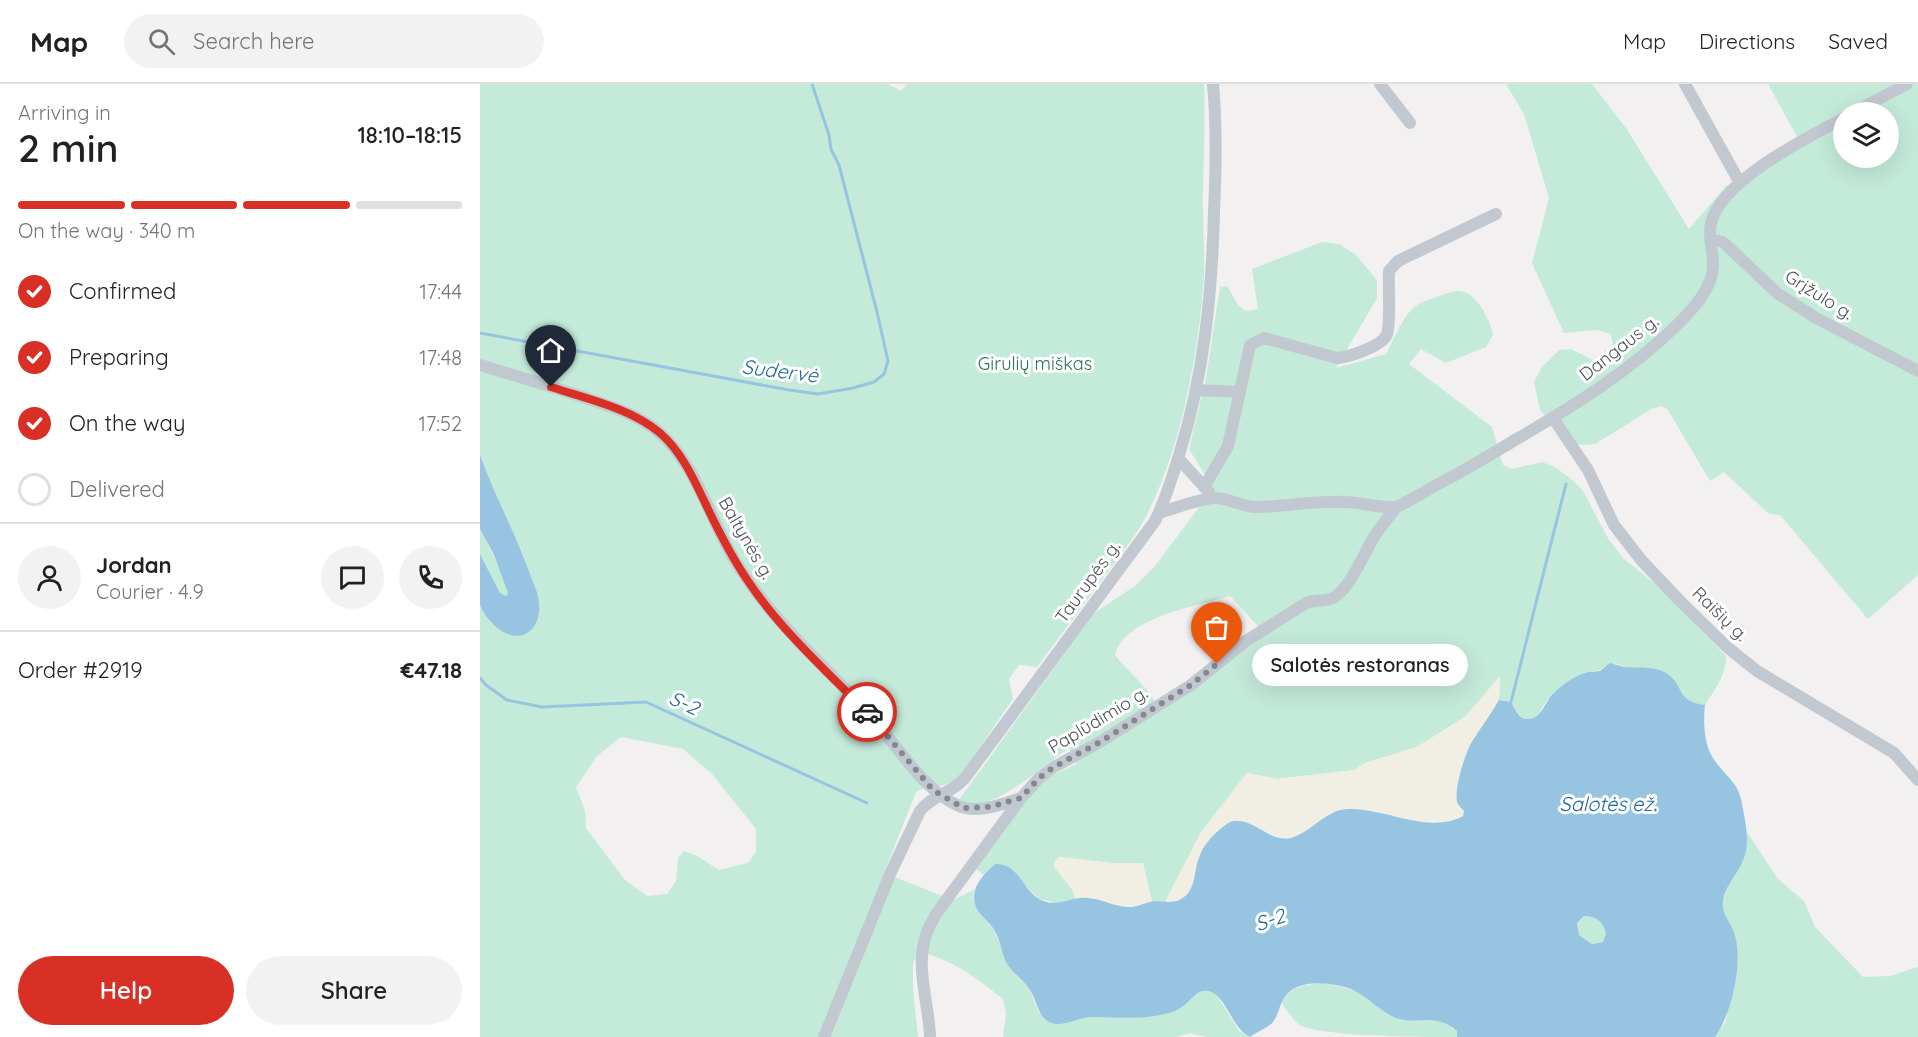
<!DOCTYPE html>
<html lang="en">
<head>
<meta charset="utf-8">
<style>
  :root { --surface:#fff; --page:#f2f2f2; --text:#202124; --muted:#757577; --line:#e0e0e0; --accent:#d93025 }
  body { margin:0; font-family:Quicksand,sans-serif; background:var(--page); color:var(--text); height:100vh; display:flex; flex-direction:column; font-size:22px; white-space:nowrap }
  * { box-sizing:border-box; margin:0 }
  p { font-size:20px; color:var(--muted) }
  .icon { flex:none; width:33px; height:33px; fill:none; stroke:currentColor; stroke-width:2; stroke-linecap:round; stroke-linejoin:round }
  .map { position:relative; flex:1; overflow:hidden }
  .drawer { display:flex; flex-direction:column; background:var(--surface); width:480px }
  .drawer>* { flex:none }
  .fabs { position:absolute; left:1353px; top:18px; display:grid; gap:12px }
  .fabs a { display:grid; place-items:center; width:66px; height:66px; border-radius:50%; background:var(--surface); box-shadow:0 6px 24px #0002; font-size:30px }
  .pin { position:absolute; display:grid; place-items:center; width:51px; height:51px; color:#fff; margin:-62px -26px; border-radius:50% 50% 50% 0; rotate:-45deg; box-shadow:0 0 6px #0007 }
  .pin .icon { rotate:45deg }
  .courier { position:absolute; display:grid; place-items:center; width:60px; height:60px; margin:-30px; border:4px solid #d93025; border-radius:50%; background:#fff; color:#222; box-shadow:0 2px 8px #0007 }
  .bubble { position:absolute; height:42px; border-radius:21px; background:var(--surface); box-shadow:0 6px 24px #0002; font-size:20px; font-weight:600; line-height:42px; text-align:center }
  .headline em { font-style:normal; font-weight:600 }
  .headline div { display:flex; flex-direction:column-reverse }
  .headline { display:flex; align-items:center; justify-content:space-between; height:102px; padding:0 18px }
  h1 { font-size:39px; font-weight:600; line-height:45px }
  .bar { display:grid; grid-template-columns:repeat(4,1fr); gap:9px 6px; align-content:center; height:72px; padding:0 18px }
  .bar i { height:8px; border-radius:4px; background:var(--line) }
  .bar .current { background:var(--accent) }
  .bar p { grid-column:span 4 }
  .line { display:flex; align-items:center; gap:15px; padding:0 18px; border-top:2px solid var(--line) }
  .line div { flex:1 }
  .round { display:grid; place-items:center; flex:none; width:63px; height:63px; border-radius:32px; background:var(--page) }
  ol { padding:0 18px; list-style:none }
  li { display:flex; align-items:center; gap:18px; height:66px }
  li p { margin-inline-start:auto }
  li .icon { padding:6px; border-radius:50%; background:var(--accent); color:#fff; stroke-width:4 }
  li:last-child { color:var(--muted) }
  li i { width:33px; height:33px; border:3px solid var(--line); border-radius:50% }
  .cta { display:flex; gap:12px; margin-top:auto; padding:12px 18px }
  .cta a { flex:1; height:69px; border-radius:36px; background:var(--accent); color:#fff; font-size:24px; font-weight:600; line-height:69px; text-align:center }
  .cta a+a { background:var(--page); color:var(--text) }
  header { display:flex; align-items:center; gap:36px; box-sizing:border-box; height:84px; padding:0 30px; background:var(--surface); border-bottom:2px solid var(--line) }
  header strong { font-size:28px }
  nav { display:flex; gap:33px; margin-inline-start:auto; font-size:21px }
  .search { width:420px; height:54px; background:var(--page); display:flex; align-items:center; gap:15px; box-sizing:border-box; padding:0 21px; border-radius:33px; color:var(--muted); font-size:22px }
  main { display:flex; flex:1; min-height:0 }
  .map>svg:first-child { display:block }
</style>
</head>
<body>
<header>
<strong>Map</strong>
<div class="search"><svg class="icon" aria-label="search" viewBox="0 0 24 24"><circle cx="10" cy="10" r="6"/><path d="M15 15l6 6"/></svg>Search here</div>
<nav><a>Map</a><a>Directions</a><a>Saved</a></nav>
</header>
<main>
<section class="drawer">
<div class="headline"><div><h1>2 min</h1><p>Arriving in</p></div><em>18:10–18:15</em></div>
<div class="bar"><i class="current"></i><i class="current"></i><i class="current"></i><i></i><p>On the way · 340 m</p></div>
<ol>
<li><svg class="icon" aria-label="check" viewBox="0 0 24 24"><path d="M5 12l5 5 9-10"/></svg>Confirmed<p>17:44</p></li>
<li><svg class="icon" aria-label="check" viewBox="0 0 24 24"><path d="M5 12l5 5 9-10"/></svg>Preparing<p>17:48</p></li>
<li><svg class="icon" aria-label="check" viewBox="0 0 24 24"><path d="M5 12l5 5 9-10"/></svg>On the way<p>17:52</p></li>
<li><i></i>Delivered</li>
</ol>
<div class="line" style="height:108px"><a class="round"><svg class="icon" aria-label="person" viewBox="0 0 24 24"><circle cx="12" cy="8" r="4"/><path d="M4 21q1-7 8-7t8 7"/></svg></a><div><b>Jordan</b><p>Courier · 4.9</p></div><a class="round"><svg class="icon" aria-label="chat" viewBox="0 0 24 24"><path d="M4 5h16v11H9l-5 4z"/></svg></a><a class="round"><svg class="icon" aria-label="phone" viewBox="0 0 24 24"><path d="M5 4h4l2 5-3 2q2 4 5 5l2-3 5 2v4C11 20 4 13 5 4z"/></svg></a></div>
<div class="line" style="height:78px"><div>Order #2919</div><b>€47.18</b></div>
<div class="cta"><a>Help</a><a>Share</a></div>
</section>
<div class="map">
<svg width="1438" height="953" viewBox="0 0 1438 953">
  <rect width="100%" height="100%" fill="#f2f0f0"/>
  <path fill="#c4eada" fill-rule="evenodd" d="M 0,0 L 408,0 L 421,7 L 427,0 L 724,0 C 725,35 724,70 723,105 C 722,133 725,160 724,188 C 720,267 698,385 655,451 L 557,583 L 539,581 L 529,595 L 533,615 L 480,692 C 463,707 452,699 436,708 L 404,789 L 473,816 L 494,806 L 493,812 L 498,827 L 514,846 L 527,879 L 537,893 L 549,904 L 559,929 L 581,940 L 607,933 L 670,933 L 688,929 L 702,923 L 716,909 L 726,906 L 736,910 L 759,947 L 769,953 L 726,953 L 710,949 L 697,953 L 523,953 L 526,929 L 523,915 C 495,893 477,879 442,868 L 433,878 L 433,906 L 438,953 L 0,953 L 0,519 L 6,531 L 24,549 L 59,518 L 43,470 L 14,410 L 0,371 ZM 141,653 L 203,665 L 232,690 L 276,745 L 276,768 L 268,779 L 239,786 L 217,772 L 204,767 L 198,774 L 196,797 L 187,810 L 167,812 L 145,796 L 106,744 L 105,727 L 96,703 L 117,672 Z
    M 1026,0 L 1112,0 L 1146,44 L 1209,145 L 1247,101 L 1254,105 L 1320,58 L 1288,0 L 1438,0 L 1438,491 L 1388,535 L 1300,431 L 1289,430 L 1244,388 L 1230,397 L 1188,326 L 1182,322 L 1173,324 L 1115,360 L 1100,361 L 1083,353 L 1060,326 L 1054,298 L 1062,283 L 1079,266 L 1091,265 L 1115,277 L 1133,260 L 1131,250 L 1117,246 L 1084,249 L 1052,179 L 1069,114 L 1044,30 ZM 1364,28 L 1408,28 L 1408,74 L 1364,74 Z
    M 842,158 L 859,160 L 876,171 L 897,196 L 897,214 L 856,284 L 906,270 C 914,255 920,238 932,225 C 938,219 949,215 957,213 C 963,211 974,206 980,207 C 997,209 1010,236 1013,250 L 1006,263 L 966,279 L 941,265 L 929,280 L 1012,343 L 1023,381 L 1032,385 L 1062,378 L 1075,383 L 1094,397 L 1103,407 L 1129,456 L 1144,475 L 1179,503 L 1246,572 C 1246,592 1235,605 1225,621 C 1210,619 1204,614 1197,601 C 1178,595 1156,585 1137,580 C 1127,578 1121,588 1110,588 C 1098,596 1075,608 1066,618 C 1060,624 1060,636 1047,635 C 1038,634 1035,624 1031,618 L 1019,616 L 1020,592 L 986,632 L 937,663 L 885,679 L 875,686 L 797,695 L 767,689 L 721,748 L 685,818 L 672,817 L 662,779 L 632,779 L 579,773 L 596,815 L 582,820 L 559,815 L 541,797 L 534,786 L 515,780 L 504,791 L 495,784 L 550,711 L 569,693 L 596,680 L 589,664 C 569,678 524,716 502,719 C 494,720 486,719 479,716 L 614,529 L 655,502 L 675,482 L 729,410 L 728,396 L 709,365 L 726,294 L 740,203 L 747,202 L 758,221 L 766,227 L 778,225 L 772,185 ZM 750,512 L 778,542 L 715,594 L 675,618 C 665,599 647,588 635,571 C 643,534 720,521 750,512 Z
    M 0,445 C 11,466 21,486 28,509 L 26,512 L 20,509 L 0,470 Z
    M 1267,748 L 1298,795 L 1324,817 L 1335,843 L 1383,893 L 1410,892 L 1438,883 L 1438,953 L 1235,953 L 1246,937 L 1257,863 L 1254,848 L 1244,833 L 1243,818 L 1249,799 L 1265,773 Z
    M 1104,832 C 1116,832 1124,838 1126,850 L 1123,858 L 1112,860 L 1099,851 L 1097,839 Z
    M 844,899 C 853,901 863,903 872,906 C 891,913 904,932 924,936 C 946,941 957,929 977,947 L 977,953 C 939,953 852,953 821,942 C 813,937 806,925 800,917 C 815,901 824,901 844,899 Z"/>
  <path fill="#f1efe3" d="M 1020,592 L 1019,616 L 1009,635 L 992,657 L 986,672 L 982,685 L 981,724 L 984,727 L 983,732 L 971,737 L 939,738 L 873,725 L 810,754 L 793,751 L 767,739 L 757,737 C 748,745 724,763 719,772 C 707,796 724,814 685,818 L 721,748 L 767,689 L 797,695 L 874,686 L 885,679 L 937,663 L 986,632 Z
    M 579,773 L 632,779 L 663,779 L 672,817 C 661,821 651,824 639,822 C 624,820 612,813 596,815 L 594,808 L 574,783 L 574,778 Z"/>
  <path fill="#97c5e1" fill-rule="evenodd" d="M 0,371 C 15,413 37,452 51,493 C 54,501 59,511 59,519 C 60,529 58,538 52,545 C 34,564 6,539 0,520 C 0,507 0,484 0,470 L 20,509 L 26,512 L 28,509 L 14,471 L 0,445 Z
    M 1130,579 C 1135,580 1139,582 1144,583 C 1157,584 1174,582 1186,589 C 1205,601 1195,617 1225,621 C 1223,637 1224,661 1233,674 C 1242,689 1257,697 1261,715 C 1264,732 1271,756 1264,774 C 1259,789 1244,802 1243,819 C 1242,831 1250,837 1254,848 C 1264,877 1252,929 1235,953 L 977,953 L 977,947 C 956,928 939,942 916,934 C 901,928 888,913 873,906 C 856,899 822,894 807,910 C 799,918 800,929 793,938 C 788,944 777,948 770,953 C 751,944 746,910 728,907 C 716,905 711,917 702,923 C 698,926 690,929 685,930 C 662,936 636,933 612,933 C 600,933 588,941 576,940 C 555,936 559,915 547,902 C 540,894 532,888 526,878 C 521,867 520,854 513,844 C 509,838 502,833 498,827 C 487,807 501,793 515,780 C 539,779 541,804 559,815 C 577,825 591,812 608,814 C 623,815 636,824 652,823 C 660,822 667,818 674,817 C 683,817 693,820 701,815 C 717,807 713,786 720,771 C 724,761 731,753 739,746 C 743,743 746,740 750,738 C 771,731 789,759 811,754 C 830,749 846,726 867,725 C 903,723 949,751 983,732 L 984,727 C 982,725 980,723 978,720 C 972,709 986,666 993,656 C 1002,642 1011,630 1019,616 L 1031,618 C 1035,624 1038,635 1047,635 C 1061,636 1065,618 1073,610 C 1083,600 1095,591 1109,588 C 1112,588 1116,588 1119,587 C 1123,586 1126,581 1130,579 ZM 1104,832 C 1116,832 1124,838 1126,850 L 1123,858 L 1112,860 L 1099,851 L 1097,839 Z"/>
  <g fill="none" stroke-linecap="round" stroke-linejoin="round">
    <path stroke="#97c5e1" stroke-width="3" d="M 0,249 L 309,306 L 338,310 L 373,304 L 394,298 L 404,290 L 408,277 L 397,228 L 359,81 L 351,65 L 349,51 L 332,0
      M 0,594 L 6,601 L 27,616 L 62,623 L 166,618 L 387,719
      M 1031,618 L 1086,400"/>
    <path stroke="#c2c8d0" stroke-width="12" d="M 900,0 L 930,39
      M 1205,0 L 1260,99
      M 1374,28 L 1427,0
      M 1230,155 L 1243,158 L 1297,209 L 1336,234 L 1438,287
      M 0,281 C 33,291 67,301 100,312 C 128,322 159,330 181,350 C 217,383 230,435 254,475 C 289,534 342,579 388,629 C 415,658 443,707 479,722 C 498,730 523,720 541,714
      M 717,306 L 760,308
      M 1073,334 L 1108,386 L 1134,441 L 1162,477 L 1200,517 L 1247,563 L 1277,587 L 1414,669 L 1438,696
      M 698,374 L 729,408
      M 724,403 L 748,362 L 770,261 L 784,254 L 857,274 C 869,273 903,262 907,250 C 911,238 908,202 909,187 L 918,177 L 1016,130
      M 679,429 C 693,425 723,413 736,414 C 749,414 762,423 776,423 C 806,423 835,416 866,418 C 878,418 905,425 916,423 C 923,421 951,404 960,399 C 986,386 1010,371 1035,356 C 1092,323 1150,287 1197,241 C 1213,225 1234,203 1233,180 C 1233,166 1228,153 1231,139 C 1241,96 1327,54 1364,34
      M 344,953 L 411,788 L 440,727 C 452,711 470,711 485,694 L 675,437 C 686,415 693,391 700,368 C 724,290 732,210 734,128 C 736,85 737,43 733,0
      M 450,953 C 449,919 435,885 446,851 C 448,844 453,837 456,830 L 541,714 L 559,694 L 574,683 L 620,658 L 711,601 L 766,557 L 826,519 C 835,515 844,518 853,514 C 870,505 884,469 894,453 C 901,442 909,433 916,423"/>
  </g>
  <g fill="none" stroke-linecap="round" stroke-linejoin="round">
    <path stroke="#85888f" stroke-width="6" stroke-dasharray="0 10.8" d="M 387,628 L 453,706 L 483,724 L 510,723 L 541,714 L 559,694 L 574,683 L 620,658 L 711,601 L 737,580"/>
    <path stroke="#d93025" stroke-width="8" d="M 71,303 C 107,315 150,324 180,349 C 203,369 215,398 228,425 C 240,450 252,474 268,497 C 299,544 347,588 387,628"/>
  </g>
  <g text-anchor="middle" stroke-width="6" stroke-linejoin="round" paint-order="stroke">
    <g font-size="18" fill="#4a505b" stroke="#fff">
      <text transform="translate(1339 211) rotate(32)" y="6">Grįžulo g.</text>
      <text transform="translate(1139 264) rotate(-38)" y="6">Dangaus g.</text>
      <text transform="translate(266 454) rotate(60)" y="6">Baltynės g.</text>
      <text transform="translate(608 498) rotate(-54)" y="6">Taurupės g.</text>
      <text transform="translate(1240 530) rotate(44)" y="6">Raišių g.</text>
      <text transform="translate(618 636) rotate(-31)" y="6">Paplūdimio g.</text>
    </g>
    <g font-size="18" fill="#23745a" stroke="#fff">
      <text x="555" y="286">Girulių miškas</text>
    </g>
    <g font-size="20" font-style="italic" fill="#1e6a9a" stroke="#fff">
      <text transform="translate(300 287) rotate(7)" y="7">Sudervė</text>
      <text transform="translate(204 619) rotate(25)" y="7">S-2</text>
      <text x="1128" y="727">Salotės ež.</text>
      <text transform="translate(790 836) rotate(-19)" y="7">S-2</text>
    </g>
  </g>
</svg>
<div class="fabs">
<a><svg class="icon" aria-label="layers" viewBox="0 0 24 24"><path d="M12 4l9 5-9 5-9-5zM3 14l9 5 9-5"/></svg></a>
</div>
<div class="pin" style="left:737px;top:580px;background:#ea580c"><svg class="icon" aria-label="bag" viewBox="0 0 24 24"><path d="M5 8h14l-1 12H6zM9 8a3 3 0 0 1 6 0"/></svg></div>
<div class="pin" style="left:71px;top:303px;background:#1f2937"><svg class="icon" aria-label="home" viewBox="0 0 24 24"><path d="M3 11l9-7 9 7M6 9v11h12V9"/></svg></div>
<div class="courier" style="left:387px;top:628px"><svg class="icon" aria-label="car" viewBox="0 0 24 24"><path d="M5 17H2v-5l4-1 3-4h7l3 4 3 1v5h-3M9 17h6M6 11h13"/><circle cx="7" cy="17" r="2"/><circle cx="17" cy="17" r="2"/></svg></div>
<div class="bubble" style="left:772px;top:560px;width:216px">Salotės restoranas</div>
</div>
</main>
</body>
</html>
